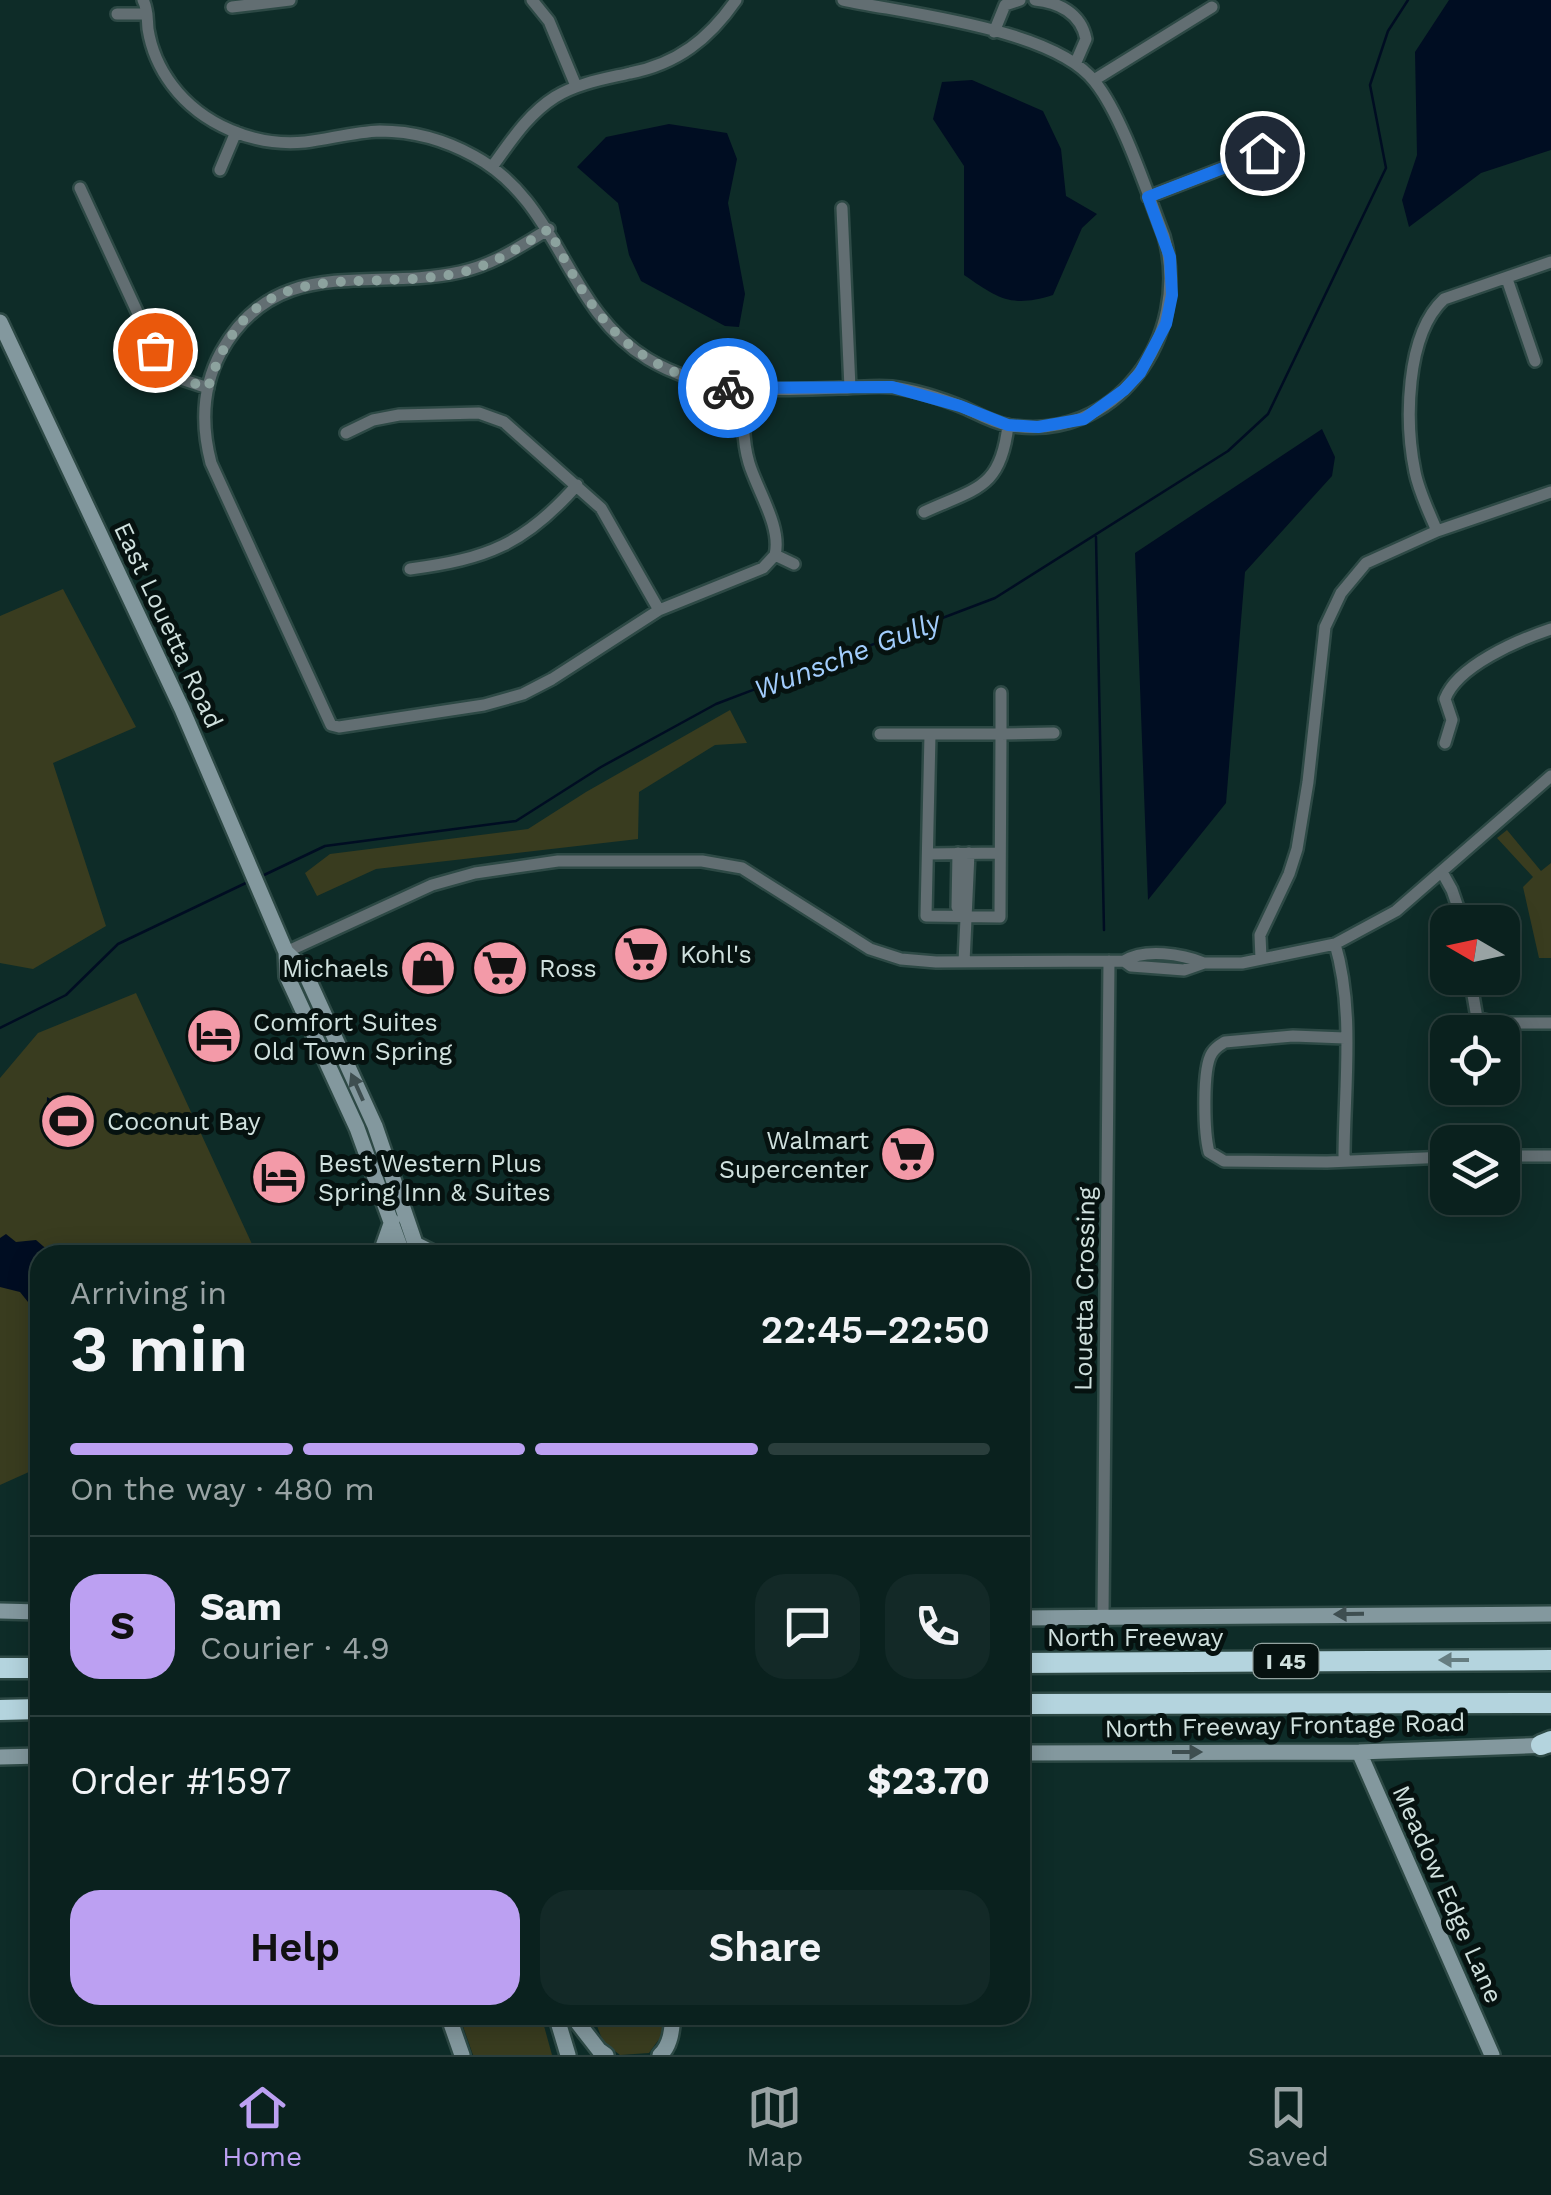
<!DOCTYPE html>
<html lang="en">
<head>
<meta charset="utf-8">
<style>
  :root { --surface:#0a211e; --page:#132927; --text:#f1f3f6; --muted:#99a3a4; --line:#2a3e3c; --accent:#bca0f2 }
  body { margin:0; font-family:"Work Sans",sans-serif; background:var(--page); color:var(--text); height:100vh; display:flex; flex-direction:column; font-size:38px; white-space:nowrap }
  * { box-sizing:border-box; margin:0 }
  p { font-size:32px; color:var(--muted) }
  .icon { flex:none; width:55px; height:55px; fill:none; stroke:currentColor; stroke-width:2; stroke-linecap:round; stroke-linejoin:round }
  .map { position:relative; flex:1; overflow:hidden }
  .sheet { position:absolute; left:30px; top:1245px; width:1000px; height:780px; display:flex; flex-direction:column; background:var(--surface); border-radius:30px; box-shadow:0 5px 25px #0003,0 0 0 2px var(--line) }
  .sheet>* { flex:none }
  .needle { width:65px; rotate:279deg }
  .controls { position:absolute; left:1430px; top:905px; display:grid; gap:20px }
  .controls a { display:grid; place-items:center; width:90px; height:90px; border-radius:20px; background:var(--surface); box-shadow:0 5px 25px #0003,0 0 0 2px var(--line); font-size:50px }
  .pin { position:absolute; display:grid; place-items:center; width:85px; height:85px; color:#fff; margin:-42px; border:5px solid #fff; border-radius:50%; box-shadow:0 2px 10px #0007 }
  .courier { position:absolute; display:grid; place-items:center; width:100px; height:100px; margin:-50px; border:8px solid #1a73e8; border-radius:50%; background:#fff; color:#222; box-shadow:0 2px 12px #0007 }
  .head em { font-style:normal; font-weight:600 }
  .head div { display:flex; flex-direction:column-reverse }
  .head { display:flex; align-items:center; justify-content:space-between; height:170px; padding:0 40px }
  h1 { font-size:65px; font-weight:600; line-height:75px }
  .bar { display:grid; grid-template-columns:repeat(4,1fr); gap:15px 10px; align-content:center; height:120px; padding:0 40px }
  .bar i { height:12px; border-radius:8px; background:var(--line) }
  .bar .active { background:var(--accent) }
  .bar p { grid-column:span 4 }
  .line { display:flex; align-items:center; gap:25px; padding:0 40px; border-top:2px solid var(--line) }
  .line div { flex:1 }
  .round { display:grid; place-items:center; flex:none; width:105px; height:105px; border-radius:30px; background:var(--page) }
  .primary-button { display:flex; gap:20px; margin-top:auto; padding:20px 40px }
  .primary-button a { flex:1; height:115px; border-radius:30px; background:var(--accent); color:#111; font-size:40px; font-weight:600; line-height:115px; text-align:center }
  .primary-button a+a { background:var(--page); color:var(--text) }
  .menu { display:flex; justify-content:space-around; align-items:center; height:140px; border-top:2px solid var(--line); background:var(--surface); font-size:28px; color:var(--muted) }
  .menu a { display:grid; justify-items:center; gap:5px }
  .menu .active { color:var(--accent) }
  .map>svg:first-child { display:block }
</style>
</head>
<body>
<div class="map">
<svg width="1551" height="2055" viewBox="0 0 1551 2055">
  <rect width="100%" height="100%" fill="#0e2c28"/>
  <path fill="#393c1f" d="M 63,589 L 136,727 L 53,763 L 106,926 L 33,969 L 0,963 L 0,616 Z
    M 730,710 L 747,743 L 715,745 L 639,792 L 638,839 L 376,869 L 317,896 L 305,873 L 330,854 L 528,829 L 586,792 Z
    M 1507,830 L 1541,871 L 1551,863 L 1551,958 L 1539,958 L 1523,887 L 1533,877 L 1497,838 Z
    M 136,993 L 257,1255 L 40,1255 L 40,1467 L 0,1485 L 0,1078 L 38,1033 Z
    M 459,2015 L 541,2015 L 552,2055 L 473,2055 Z
    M 593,2015 L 664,2015 L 665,2031 L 649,2053 L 620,2055 L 603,2042 Z"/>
  <path fill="#000d22" d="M 1449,0 L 1551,0 L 1551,150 L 1481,173 L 1409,227 L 1402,200 L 1417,155 L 1415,52 Z
    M 972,80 L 1043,111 L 1061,149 L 1066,196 L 1097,214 L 1082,228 L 1053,295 C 1011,308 999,299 964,275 L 964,166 L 933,119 L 942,82 Z
    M 669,124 L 727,133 L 737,159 L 728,203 L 745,294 L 739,327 L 725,326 L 641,281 L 629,255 L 618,203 L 577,167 L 606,137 Z
    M 1322,429 L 1335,457 L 1332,476 L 1245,572 L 1226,803 L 1148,900 L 1135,553 Z
    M 66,1096 L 72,1098 L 75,1107 L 83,1107 L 90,1123 L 69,1147 L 55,1136 L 51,1125 L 46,1125 L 47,1097 L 60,1104 Z
    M 6,1234 L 16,1242 L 36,1240 L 50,1252 L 50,1255 L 40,1255 L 40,1317 L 20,1292 L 0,1287 L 0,1238 Z"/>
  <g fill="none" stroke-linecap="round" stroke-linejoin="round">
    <path stroke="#000d22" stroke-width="2.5" d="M 1096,537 L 1104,930
      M 262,876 L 325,846 L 516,821 L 601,767 L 716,704 L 995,598 L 1228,451 L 1268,414 L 1386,168 L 1370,85 L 1388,31 L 1408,0
      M 0,1028 L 66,995 L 118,944 L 250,881"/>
    <g stroke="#2d4945" stroke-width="16">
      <path id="street" d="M 143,0 C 148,9 147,19 148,29 C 151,48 160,69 172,85 C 202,125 255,147 305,142 C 330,139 354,132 380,131 C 413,131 445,140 474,156 C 561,203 564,308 648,359 C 708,395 773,390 839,388 C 856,388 875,385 892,387 C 915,390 943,399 965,408 C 978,414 992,422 1007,425 C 1116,445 1192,336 1164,236 C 1147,193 1123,117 1095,82 C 1055,29 909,14 843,0
        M 532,0 L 549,21 L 576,86
        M 1035,0 C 1058,2 1081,13 1086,39 L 1076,62
        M 232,7 L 290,0
        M 117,14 L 147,14
        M 994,32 L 1005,5 L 1020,0
        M 1094,80 L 1212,7
        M 492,167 C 511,141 528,114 555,97 C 578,83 604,79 630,73 C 677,64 709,39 736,0
        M 220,170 L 236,132
        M 80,188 L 158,357 L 181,379 L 208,388
        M 1148,197 L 1262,153
        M 842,208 L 850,388
        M 549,229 C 521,246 493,265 460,272 C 371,292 277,252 221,352 C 202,387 201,425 211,463 L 331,725 L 339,727 L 484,705 L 523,694 L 552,679 L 659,610 L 763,568 L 775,555
        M 1507,279 L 1535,361
        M 745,390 C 743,415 742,439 749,463 C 757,490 782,527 775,555
        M 346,433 L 373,420 L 399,415 L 479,413 L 504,422 L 601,508 L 659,610
        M 924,512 C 976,488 1001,489 1008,425
        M 1437,531 C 1429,512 1419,492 1415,472 C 1405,423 1405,335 1444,299 L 1551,262
        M 775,555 L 794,564
        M 410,569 C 487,559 525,544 577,485
        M 1001,693 L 1001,734 L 1054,733
        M 880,734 L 1001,734 L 1000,917 L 926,916 L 930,734
        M 1445,743 L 1452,720 L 1445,699 C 1457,666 1518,640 1551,629
        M 958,853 L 957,907 L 965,917
        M 928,854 L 1000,853
        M 1442,872 L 1452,890 L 1463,922
        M 1335,944 C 1355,1010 1344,1090 1344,1159
        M 286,952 L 432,885 L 475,873 L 558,861 L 702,861 L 742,868 L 870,949 L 901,959 L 936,962 L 1124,961 C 1145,948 1182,954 1204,963
        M 1261,959 L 1260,935 L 1289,874 L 1297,849 L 1308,782 L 1325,627 L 1341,593 L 1366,563 L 1437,531 L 1551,492
        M 1124,961 L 1131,966 L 1184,970 L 1204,963 L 1242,963 L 1335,944 L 1396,911 L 1551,776
        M 964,962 L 969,853
        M 1470,978 L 1477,1018 L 1495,1023 L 1551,1023
        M 1345,1038 L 1293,1036 L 1225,1042 C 1220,1045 1216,1047 1212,1053 C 1202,1068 1204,1133 1209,1152 L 1224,1161 L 1327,1162 L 1448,1157
        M 1502,1156 L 1551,1156
        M 1103,1617 L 1109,961"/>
    </g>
    <g stroke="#2d4945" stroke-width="20">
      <path id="secondary" d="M 0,322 L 182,709 L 286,952 L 287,976 L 357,1128 L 403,1255
        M 286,952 L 303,968 L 375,1126 L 419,1255
        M 415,1244 L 437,1255
        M 380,1255 L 392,1221
        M 0,1611 L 40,1612
        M 1020,1618 L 1551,1614
        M 1359,1752 L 1492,2055
        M 1020,1753 L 1359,1752 L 1551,1745
        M 0,1757 L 40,1756
        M 448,2015 L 462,2055
        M 556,2015 L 568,2055
        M 578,2023 L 599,2050 L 606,2055
        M 660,2055 C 671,2045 672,2029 673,2015"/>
    </g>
    <g stroke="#2d4945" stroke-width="25">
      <path id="highway" d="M 1020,1663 L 1551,1660
        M 0,1668 L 40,1668
        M 1020,1704 L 1551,1703
        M 0,1710 L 40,1709
        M 1541,1745 L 1551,1741"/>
    </g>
    <use href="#street" stroke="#626e72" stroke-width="11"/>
    <use href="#secondary" stroke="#83989e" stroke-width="15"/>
    <use href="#highway" stroke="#b4d4de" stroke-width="20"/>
  </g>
  <defs><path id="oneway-solid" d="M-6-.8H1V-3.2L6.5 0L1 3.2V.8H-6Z" transform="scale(2.5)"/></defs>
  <g fill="#3e4e50">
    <use href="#oneway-solid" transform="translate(357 1087) rotate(-114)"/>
    <use href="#oneway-solid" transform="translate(1349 1614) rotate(179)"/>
    <use href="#oneway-solid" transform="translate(1187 1752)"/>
  </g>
  <use fill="#667d81" href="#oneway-solid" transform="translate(1454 1660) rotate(180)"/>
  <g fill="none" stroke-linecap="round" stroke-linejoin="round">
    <path stroke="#8ca29e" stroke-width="10" stroke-dasharray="0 18" d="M 155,350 L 181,379 L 208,388 C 252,246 351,295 459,273 C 492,266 520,247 549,229 C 591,315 627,368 728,388"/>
    <path stroke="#1a73e8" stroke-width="12" d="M 728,388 L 892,387 L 960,406 L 1008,425 L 1038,427 L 1084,419 L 1124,390 L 1140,373 L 1166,324 L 1172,295 L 1170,257 L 1148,197 L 1262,153"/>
  </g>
  <defs>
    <g id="supermarket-disc" transform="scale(2.875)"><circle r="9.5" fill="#f39aa8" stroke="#061210"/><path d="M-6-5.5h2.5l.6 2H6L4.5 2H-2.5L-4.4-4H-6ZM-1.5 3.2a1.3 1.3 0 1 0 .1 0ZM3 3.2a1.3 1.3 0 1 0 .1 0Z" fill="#111"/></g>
    <g id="shop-disc" transform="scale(2.875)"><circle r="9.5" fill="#f39aa8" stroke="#061210"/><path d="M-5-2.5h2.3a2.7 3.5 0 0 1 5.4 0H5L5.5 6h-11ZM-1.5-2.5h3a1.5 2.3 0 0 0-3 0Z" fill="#111"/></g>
    <g id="hotel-disc" transform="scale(2.875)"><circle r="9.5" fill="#f39aa8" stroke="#061210"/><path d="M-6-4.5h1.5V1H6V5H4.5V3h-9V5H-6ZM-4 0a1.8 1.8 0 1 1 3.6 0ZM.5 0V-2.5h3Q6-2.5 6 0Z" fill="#111"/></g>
    <g id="stadium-disc" transform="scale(2.875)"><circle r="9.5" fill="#f39aa8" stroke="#061210"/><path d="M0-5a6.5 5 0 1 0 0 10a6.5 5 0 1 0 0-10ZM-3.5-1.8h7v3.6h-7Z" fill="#111"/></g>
  </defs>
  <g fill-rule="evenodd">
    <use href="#supermarket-disc" x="641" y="954"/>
    <use href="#shop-disc" x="428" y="968"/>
    <use href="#supermarket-disc" x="500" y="968"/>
    <use href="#hotel-disc" x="214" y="1036"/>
    <use href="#stadium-disc" x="68" y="1121"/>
    <use href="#supermarket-disc" x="908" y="1154"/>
    <use href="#hotel-disc" x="279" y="1177"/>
  </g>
  <g text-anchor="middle" stroke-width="10" stroke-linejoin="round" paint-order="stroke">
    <rect fill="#061210" stroke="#93a3a0" stroke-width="2.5" x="1253.5" y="1644" width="65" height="34" rx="8"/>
    <g font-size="22" font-weight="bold" fill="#d0e1de">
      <text x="1286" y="1669">I 45</text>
    </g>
    <g font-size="25" fill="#d0e1de" stroke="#061210">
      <text transform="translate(169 625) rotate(65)" y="9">East Louetta Road</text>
      <text transform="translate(1084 1289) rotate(-89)" y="9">Louetta Crossing</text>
      <text x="1135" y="1646">North Freeway</text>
      <text transform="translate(1285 1725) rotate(-1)" y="9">North Freeway Frontage Road</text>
      <text transform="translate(1448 1894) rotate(66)" y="9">Meadow Edge Lane</text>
    </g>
    <g font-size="25" fill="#d0e1de" stroke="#061210" text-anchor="start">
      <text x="680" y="963">Kohl's</text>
      <text x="389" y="977" text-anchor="end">Michaels</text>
      <text x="539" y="977">Ross</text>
      <text x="253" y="1031">Comfort Suites<tspan x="253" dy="29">Old Town Spring</tspan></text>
      <text x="107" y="1130">Coconut Bay</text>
      <text x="869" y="1149" text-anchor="end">Walmart<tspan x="869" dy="29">Supercenter</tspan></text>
      <text x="318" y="1172">Best Western Plus<tspan x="318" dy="29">Spring Inn &amp; Suites</tspan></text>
    </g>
    <g font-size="28" font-style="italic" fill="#a2cdfd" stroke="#061210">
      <text transform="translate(847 655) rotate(-21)" y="10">Wunsche Gully</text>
    </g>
  </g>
</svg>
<div class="controls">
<a><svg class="needle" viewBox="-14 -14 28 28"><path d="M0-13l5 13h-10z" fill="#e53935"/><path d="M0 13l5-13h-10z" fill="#99a3a4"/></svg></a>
<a><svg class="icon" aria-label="locate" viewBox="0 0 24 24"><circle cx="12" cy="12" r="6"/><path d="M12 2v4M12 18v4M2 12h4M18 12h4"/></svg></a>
<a><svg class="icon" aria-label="layers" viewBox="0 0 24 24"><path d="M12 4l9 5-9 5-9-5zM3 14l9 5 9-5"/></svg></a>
</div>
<div class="pin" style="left:155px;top:350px;background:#ea580c"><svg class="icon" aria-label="bag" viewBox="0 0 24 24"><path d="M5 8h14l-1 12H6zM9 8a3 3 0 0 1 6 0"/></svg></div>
<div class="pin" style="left:1262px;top:153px;background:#1f2937"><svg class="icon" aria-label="home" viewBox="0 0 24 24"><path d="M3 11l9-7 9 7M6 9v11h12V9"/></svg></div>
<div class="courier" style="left:728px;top:388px"><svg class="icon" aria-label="bike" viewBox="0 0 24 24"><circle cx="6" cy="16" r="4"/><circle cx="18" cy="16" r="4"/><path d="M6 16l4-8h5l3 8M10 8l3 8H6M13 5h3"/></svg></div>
<section class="sheet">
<div class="head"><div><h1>3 min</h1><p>Arriving in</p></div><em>22:45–22:50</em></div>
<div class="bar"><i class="active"></i><i class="active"></i><i class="active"></i><i></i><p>On the way · 480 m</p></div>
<div class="line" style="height:180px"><b class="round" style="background:var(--accent);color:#111">S</b><div><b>Sam</b><p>Courier · 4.9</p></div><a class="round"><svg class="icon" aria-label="chat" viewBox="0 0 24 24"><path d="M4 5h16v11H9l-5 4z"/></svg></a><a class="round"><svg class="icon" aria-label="phone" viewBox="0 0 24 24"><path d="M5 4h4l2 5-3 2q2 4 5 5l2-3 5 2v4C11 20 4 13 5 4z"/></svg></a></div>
<div class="line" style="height:130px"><div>Order #1597</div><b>$23.70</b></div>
<div class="primary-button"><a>Help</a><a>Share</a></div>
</section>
</div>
<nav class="menu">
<a class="active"><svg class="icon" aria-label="home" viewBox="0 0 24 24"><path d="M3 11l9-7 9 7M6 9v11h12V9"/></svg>Home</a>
<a><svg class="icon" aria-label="map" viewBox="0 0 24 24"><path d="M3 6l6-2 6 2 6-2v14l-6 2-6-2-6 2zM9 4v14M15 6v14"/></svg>Map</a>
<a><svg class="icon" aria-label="saved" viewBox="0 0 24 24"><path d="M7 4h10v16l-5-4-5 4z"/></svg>Saved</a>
</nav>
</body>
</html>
